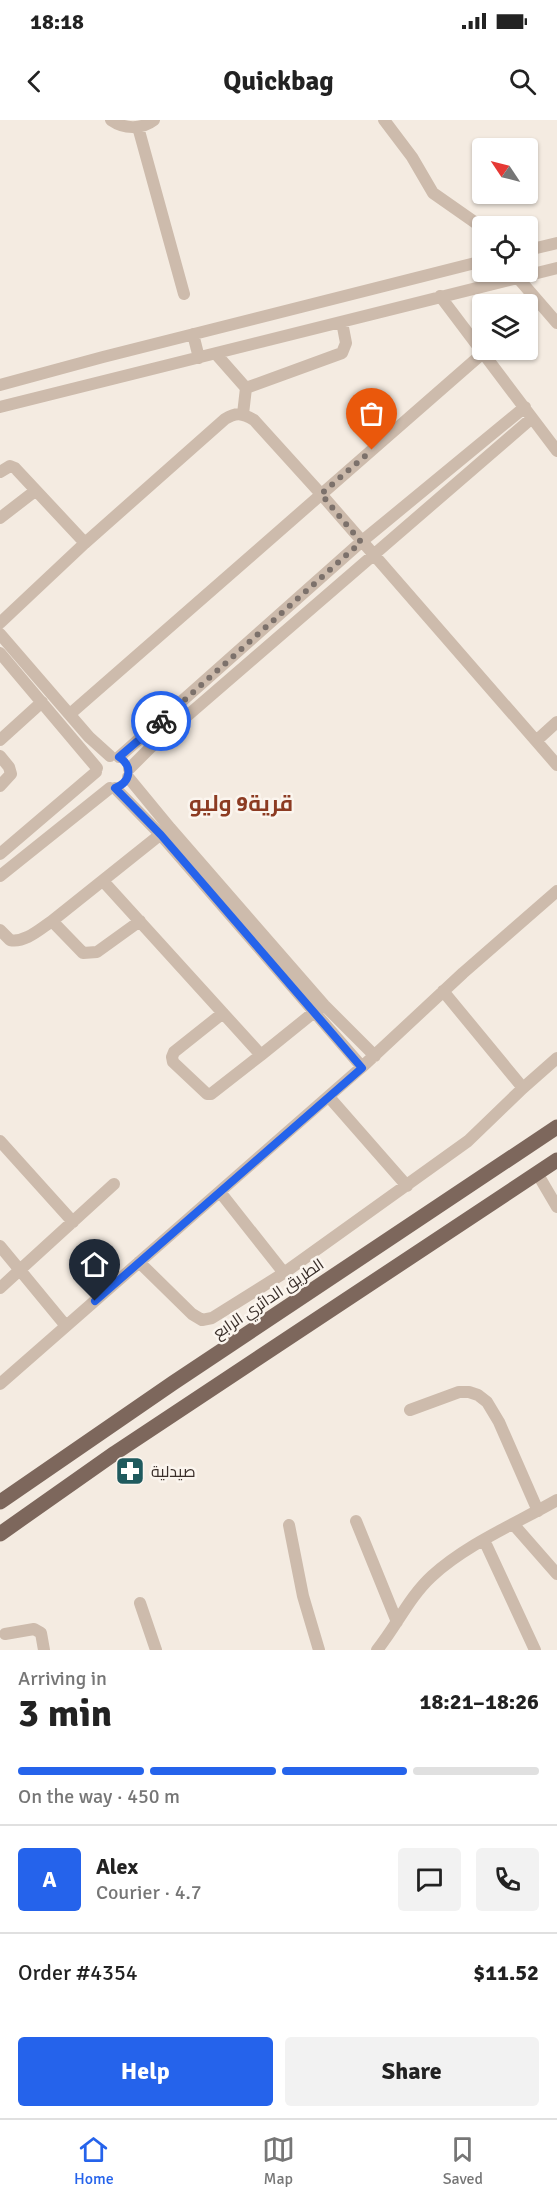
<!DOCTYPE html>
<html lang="en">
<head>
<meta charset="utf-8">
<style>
  :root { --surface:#fff; --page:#f2f2f2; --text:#222; --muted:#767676; --line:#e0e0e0; --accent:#2563eb }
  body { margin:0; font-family:Signika,Cairo,sans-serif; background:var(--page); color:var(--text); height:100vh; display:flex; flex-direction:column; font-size:22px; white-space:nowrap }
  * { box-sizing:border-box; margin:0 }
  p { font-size:20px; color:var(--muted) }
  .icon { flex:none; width:33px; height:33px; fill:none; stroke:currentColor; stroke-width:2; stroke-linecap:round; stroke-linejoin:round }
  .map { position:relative; height:1530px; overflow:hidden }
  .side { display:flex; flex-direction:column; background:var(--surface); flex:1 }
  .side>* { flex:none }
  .needle { width:39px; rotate:305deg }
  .fabs { position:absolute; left:472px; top:18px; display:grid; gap:12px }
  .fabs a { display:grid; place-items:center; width:66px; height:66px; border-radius:6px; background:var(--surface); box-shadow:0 2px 4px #0004; font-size:30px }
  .pin { position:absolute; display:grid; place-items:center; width:51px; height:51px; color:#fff; margin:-62px -26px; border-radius:50% 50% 50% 0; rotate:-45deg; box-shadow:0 0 6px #0007 }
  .pin .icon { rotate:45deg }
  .courier { position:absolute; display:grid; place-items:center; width:60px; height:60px; margin:-30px; border:4px solid #2563eb; border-radius:50%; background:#fff; color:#222; box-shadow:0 2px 8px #0007 }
  .overview em { font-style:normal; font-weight:700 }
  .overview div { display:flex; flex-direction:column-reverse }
  .overview { display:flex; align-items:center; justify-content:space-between; height:102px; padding:0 18px }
  h1 { font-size:39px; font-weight:700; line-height:45px }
  .bar { display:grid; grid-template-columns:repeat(4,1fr); gap:9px 6px; align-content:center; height:72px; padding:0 18px }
  .bar i { height:8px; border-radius:4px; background:var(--line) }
  .bar .active { background:var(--accent) }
  .bar p { grid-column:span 4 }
  .line { display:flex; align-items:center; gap:15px; padding:0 18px; border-top:2px solid var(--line) }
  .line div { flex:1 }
  .round { display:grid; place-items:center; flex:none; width:63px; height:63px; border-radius:6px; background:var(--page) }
  .primary-button { display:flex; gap:12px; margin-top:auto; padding:12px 18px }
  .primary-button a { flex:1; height:69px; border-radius:6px; background:var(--accent); color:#fff; font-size:24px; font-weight:700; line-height:69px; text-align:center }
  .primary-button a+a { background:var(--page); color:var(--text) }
  .status { display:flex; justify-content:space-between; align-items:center; height:42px; padding:0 30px; background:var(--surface); direction:ltr }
  .status svg { height:16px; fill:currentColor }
  header { display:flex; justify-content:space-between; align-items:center; height:78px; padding:0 18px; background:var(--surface); font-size:27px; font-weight:700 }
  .tab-bar { display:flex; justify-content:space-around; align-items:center; height:84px; border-top:2px solid var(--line); background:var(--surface); font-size:16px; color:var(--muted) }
  .tab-bar a { display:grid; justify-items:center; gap:3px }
  .tab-bar .active { color:var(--accent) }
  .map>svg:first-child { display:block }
</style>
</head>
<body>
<div class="status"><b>18:18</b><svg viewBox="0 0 49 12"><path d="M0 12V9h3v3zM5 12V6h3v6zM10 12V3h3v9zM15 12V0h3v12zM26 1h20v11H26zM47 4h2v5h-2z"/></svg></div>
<header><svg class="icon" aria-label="back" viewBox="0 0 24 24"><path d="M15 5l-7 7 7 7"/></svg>Quickbag<svg class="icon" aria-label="search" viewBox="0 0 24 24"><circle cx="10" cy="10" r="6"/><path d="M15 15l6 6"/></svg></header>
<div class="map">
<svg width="557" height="1530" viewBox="0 0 557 1530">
  <rect width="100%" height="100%" fill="#f4ebe1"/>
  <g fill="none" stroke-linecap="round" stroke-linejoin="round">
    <path stroke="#cdbbac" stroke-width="12" d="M 111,0 C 124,9 141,10 154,0
      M 384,0 L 412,37 L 433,73 L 483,108
      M 138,7 L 184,174
      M 528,130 L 557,123
      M 518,158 L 557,203
      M 440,176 L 557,331
      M 193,214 L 199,238
      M 216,234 L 246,268
      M 0,265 L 103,237 L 483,141
      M 246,268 L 342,233 L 346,223 L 342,202
      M 0,287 L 557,148
      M 243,294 L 246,268
      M 0,352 L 10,346 L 15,348 L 85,423
      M 0,398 L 35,371
      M 0,503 L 85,423 L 225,299 C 236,292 242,293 254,300 L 321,374 L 557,645
      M 0,514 L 89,617 L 110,636
      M 0,533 L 97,648
      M 70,594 L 483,233
      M 0,620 L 42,582
      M 536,621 L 557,602
      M 0,636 L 9,647 L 11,654 L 0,666
      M 119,637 L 361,422 L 525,287
      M 129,649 L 150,628 L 532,298
      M 128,657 L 170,708 L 324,885 L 375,936
      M 115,668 L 161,715 L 362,947
      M 0,734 L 96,652
      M 0,756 L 110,668
      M 103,761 L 261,935 L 318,889
      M 140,801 L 97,832 L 83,833 L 52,801 L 166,710
      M 0,810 L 10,820 C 25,823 40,809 52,801
      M 443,871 L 523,968
      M 223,893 L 174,932 L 172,937 L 173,942 L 207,974 L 211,974 L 261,935
      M 329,977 L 407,1066
      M 0,1021 L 73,1102
      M 537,1053 L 557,1087
      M 220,1072 L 284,1153
      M 0,1126 L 66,1206
      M 139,1142 L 192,1194 L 202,1200 L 212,1198 L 284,1153 L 468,1021 L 523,968 L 557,938
      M 0,1168 L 114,1064
      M 0,1264 L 362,947 L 463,853 L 557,771
      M 410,1290 L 459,1272 L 469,1272 L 478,1275 L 487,1282 L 499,1302 L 538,1391
      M 356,1401 L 397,1502
      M 289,1405 L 303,1476 L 319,1530
      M 514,1405 L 557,1454
      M 484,1420 L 535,1530
      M 140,1483 L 156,1530
      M 5,1514 L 34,1509 L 41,1513 L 44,1530
      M 377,1530 C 396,1507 409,1477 432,1456 C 467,1424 515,1404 557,1380"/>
    <path stroke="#7d675c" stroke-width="15" d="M 0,1382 L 173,1263 L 557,1007
      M 0,1414 L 115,1333 L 557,1040"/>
  </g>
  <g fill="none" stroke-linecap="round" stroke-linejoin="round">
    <path stroke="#7c716b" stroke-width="6" stroke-dasharray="0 10.8" d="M 161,601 L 361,422 L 321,374 L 372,330"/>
    <path stroke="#2563eb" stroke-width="8" d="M 95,1181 L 362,948 L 161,715 L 115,668 C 131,662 133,646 119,637 L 161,601"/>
  </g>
  <defs>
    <g id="pharmacy-square" transform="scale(1.5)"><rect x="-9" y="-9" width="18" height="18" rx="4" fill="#1f5a5e" stroke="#fbf5ee"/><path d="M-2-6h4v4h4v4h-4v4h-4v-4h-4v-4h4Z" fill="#fff"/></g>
  </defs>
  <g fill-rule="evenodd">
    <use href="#pharmacy-square" x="130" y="1351"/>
  </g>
  <g text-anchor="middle" stroke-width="5" stroke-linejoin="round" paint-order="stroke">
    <g font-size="16" fill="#3b302b" stroke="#fbf5ee">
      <text transform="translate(268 1178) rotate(-34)" y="6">الطريق الدائري الرابع</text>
    </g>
    <g font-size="16" fill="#3b302b" stroke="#fbf5ee" text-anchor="start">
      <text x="151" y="1357">صيدلية</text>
    </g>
    <g font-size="22" font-weight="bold" fill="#8c3b22" stroke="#fbf5ee">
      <text x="241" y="691">قرية9 وليو</text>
    </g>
  </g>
</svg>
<div class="fabs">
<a><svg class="needle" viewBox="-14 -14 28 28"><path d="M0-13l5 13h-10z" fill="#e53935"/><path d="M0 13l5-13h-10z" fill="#767676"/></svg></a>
<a><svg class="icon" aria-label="locate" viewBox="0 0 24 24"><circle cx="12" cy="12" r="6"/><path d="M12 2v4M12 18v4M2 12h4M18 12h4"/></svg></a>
<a><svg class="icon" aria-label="layers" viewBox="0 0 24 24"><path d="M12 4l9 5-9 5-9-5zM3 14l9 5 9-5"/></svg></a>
</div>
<div class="pin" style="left:372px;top:330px;background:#ea580c"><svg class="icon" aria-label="bag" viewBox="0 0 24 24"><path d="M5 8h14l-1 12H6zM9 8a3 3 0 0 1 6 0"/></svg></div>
<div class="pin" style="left:95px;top:1181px;background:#1f2937"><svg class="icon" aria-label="home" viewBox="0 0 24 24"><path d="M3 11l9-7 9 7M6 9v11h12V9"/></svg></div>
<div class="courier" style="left:161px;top:601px"><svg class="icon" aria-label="bike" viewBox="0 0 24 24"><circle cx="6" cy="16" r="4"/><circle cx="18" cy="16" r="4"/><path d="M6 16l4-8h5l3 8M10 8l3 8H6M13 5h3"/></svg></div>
</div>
<section class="side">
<div class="overview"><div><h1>3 min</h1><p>Arriving in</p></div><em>18:21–18:26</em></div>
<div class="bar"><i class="active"></i><i class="active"></i><i class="active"></i><i></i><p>On the way · 450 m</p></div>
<div class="line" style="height:108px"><b class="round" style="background:var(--accent);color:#fff">A</b><div><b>Alex</b><p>Courier · 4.7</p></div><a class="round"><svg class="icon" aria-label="chat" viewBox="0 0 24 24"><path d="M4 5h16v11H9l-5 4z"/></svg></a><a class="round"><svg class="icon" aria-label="phone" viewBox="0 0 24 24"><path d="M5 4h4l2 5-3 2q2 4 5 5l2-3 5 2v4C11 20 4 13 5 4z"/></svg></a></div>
<div class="line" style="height:78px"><div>Order #4354</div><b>$11.52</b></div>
<div class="primary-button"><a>Help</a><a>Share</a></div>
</section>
<nav class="tab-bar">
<a class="active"><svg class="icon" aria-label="home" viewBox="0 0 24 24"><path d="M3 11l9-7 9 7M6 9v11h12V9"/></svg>Home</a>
<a><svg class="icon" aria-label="map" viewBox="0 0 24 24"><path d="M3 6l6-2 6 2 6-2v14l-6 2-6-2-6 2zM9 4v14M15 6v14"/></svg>Map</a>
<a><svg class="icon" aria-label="saved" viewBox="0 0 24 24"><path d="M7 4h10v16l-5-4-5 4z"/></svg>Saved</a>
</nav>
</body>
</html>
